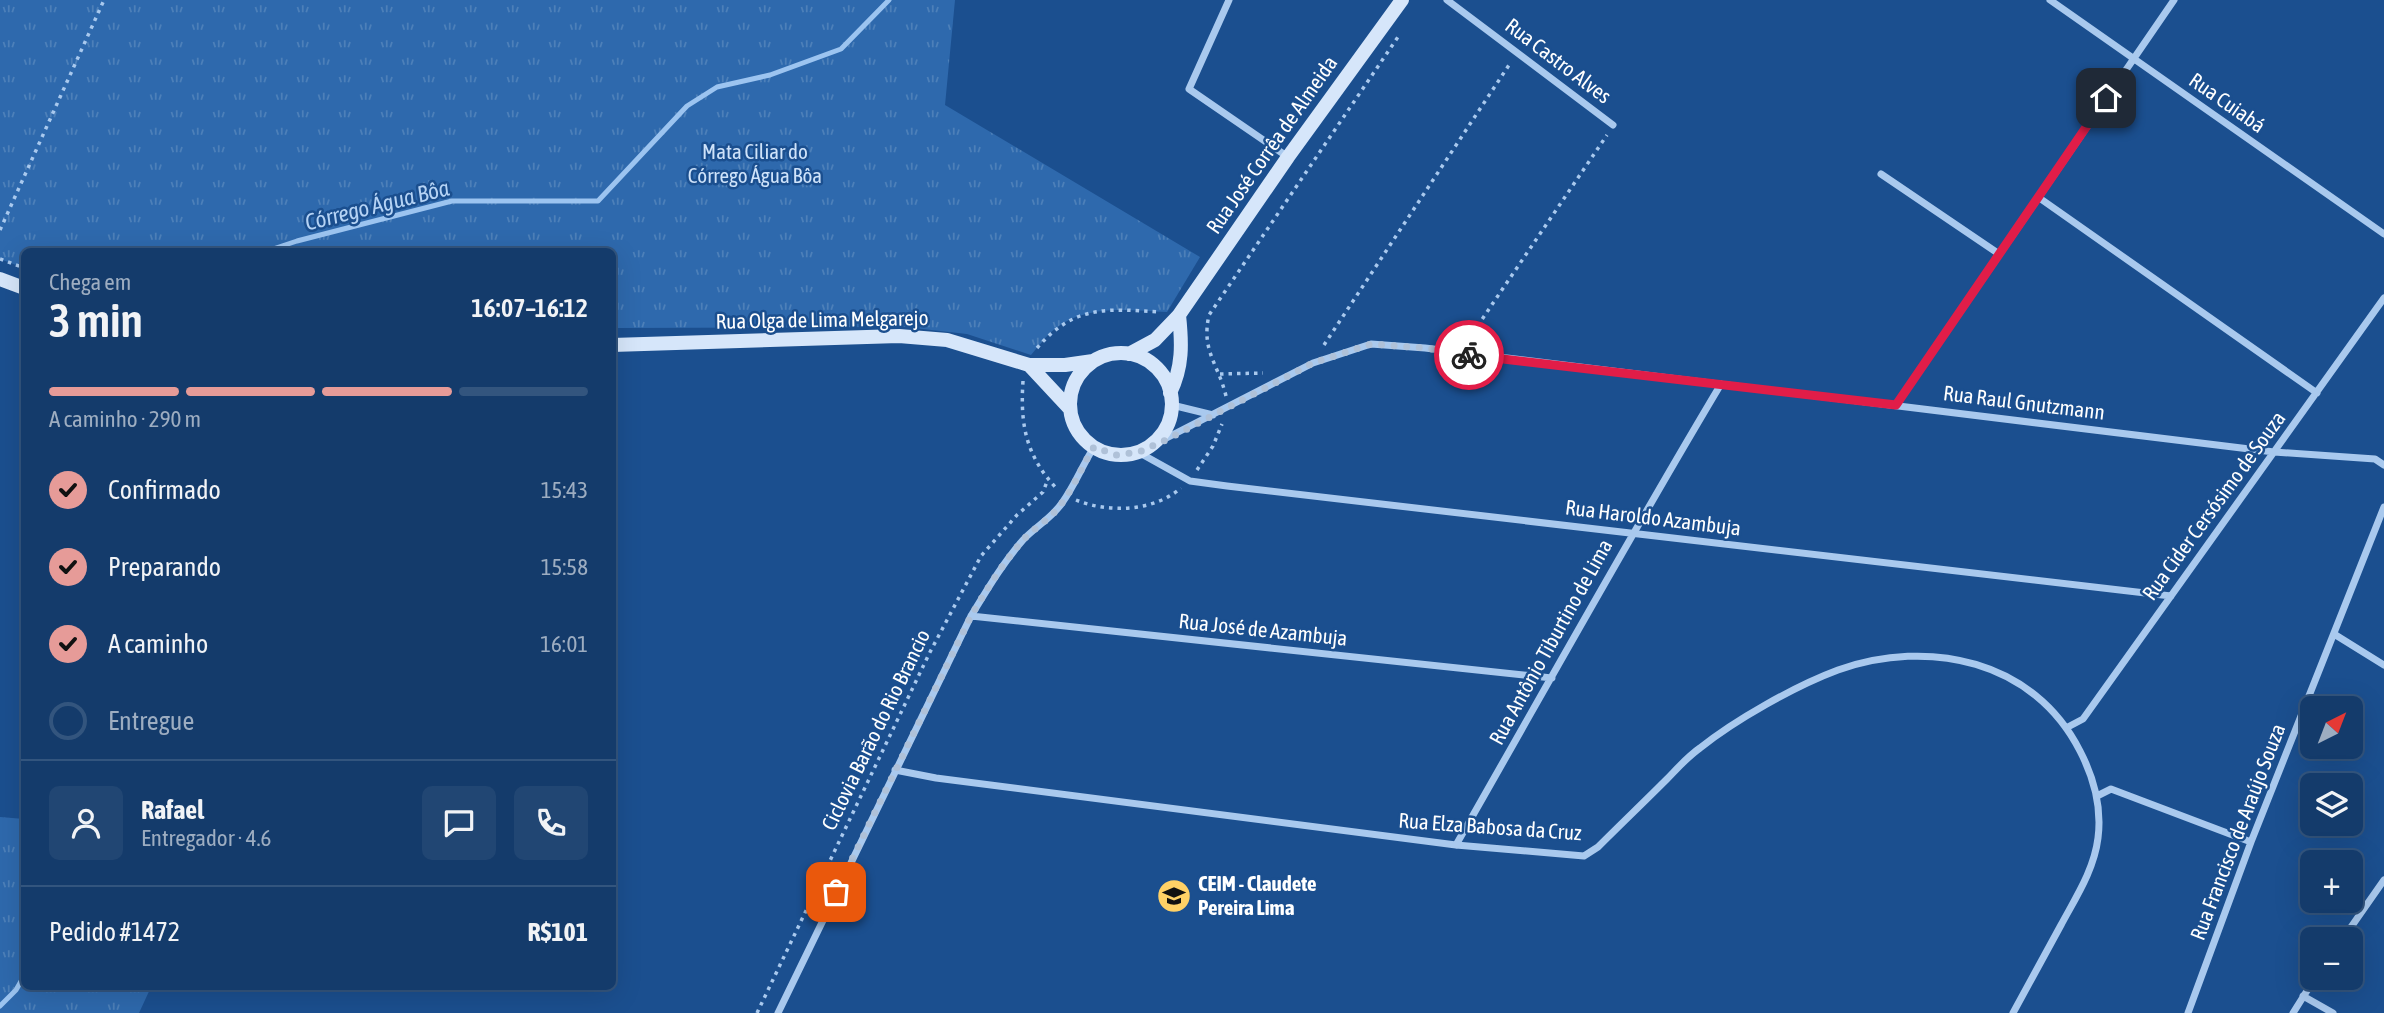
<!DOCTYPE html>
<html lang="pt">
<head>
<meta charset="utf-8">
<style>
  :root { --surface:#143b6b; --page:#214673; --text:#f1f3f6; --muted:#9dadc1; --line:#33557e; --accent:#e69b98 }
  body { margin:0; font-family:"Asap Condensed",sans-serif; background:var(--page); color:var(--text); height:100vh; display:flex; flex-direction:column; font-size:26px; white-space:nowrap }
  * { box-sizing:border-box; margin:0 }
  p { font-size:23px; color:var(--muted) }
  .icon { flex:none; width:38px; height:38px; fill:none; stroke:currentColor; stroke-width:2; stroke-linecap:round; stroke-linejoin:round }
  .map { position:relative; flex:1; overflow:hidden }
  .sheet { position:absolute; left:21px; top:248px; width:595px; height:742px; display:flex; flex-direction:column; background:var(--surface); border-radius:10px; box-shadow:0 7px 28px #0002,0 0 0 2px var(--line) }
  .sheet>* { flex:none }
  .needle { width:46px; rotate:42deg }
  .buttons { position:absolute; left:2300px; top:696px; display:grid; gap:14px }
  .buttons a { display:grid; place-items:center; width:63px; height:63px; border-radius:10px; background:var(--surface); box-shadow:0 7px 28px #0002,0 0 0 2px var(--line); font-size:35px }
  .pin { position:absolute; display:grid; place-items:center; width:60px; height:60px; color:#fff; margin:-30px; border-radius:14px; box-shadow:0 4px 10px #0006 }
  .courier { position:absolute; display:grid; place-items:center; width:70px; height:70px; margin:-35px; border:5px solid #e11d48; border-radius:50%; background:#fff; color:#222; box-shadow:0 2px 9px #0007 }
  .headline em { font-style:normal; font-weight:600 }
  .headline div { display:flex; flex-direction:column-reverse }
  .headline { display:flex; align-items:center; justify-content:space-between; height:119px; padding:0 28px }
  h1 { font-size:46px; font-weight:600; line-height:52px }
  .bar { display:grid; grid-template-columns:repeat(4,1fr); gap:10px 7px; align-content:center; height:84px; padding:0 28px }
  .bar i { height:9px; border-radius:5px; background:var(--line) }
  .bar .current { background:var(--accent) }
  .bar p { grid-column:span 4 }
  .line { display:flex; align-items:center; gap:18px; padding:0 28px; border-top:2px solid var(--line) }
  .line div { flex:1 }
  .round { display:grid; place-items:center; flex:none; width:74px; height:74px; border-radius:10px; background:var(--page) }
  ol { padding:0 28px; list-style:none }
  li { display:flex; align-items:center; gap:21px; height:77px }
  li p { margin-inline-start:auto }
  li .icon { padding:7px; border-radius:50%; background:var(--accent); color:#111; stroke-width:4 }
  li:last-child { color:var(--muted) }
  li i { width:38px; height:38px; border:4px solid var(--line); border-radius:50% }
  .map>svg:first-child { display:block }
</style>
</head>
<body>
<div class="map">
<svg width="2384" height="1013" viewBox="0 0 2384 1013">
  <defs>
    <pattern id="park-tufts" width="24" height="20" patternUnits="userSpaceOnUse" patternTransform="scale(1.75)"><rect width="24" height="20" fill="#2e69ad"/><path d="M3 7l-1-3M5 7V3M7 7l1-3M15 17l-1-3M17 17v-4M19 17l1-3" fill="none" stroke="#4d80b9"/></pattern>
  </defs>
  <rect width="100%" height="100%" fill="#1b4f8f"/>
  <path fill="url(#park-tufts)" d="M 0,0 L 955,0 L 945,105 L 1200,257 L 1167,312 C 1127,310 1081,303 1049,334 C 1043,340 1037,348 1031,355 L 967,334 L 905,327 L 613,328 L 612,252 L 24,252 L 24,268 L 0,259 Z
    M 0,817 L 24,819 L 24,987 L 151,987 L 139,1013 L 0,1013 Z"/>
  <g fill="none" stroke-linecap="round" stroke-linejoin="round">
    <path stroke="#9cc4f0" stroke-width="5" d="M 264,252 L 297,241 L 452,201 L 598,201 L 687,106 L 717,87 L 770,75 L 841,49 L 889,0
      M 0,1006 L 16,990 L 24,976"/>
    <path stroke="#a9c9ee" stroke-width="3.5" stroke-dasharray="3.5 5" stroke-linecap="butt" d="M 0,230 L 104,0
      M 0,259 L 24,268
      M 1468,340 L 1607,135
      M 1324,345 L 1511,62
      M 1037,348 C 1075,304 1108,309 1161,312
      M 1220,374 L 1263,373
      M 1023,381 C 1020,425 1026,456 1057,489
      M 1226,396 C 1218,363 1201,351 1209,315 L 1400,34
      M 1197,470 L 1213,446 L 1222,424
      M 1076,500 C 1108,513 1153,512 1181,488
      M 757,1013 L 929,654 L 981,556 L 1017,515 L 1043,492 L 1048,479"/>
    <path stroke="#a9c9ee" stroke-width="7" d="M 1229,0 L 1189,89 L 1288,157
      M 1447,0 L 1613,125
      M 2050,0 L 2384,234
      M 1881,174 L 1999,254
      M 2038,197 L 2317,393
      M 1172,405 L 1213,415
      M 1896,405 L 2174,0
      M 1147,448 L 1313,363 L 1371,344 L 1425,348 L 2274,452 L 2375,459 L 2384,465
      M 1138,452 L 1190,481 L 1227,486 L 2171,596
      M 971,616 L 1552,678
      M 2334,634 L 2384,665
      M 2066,728 L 2083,719 L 2384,298
      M 895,770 L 936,778 L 1456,845 L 1584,856 L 1598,847 C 1620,825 1643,803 1665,781 C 1676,770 1687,757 1700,748 C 1735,720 1795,686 1838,670 C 1929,638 2034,660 2080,751 C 2094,778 2102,807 2098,838 C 2094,870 2076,897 2061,925 C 2045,954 2029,984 2013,1013
      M 2097,796 L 2111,789 L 2251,842
      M 1456,845 C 1544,691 1630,536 1721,384
      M 2342,940 L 2384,880
      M 2303,996 L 2333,1013
      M 778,1013 L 971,616 C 987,590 1002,564 1023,540 C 1035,527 1052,518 1062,503 C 1075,485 1082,466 1094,447
      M 2188,1013 L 2251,842 L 2384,507
      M 2293,1013 L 2315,978"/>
    <path stroke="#d6e6fa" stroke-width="14" d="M 0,279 L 24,288
      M 612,345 L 899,336 L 947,340 L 1029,365 L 1065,365 L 1093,361
      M1070 404a51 51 0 1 1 102 0a51 51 0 1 1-102 0Z
      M 1129,354 L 1155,340 L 1179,315 L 1288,157 L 1402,0
      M 1029,365 L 1070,409
      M 1170,393 C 1183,367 1182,343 1179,315"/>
  </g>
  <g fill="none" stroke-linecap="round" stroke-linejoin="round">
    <path stroke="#afc1d8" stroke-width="7" stroke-dasharray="0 12.6" d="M 836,892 L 971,616 C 987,589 1002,564 1023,540 C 1035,527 1052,518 1062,503 C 1075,485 1082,466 1094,447 L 1116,455 L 1139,452 L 1166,440 L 1313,363 L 1371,344 L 1425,348 L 1469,355"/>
    <path stroke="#e11d48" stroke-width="9" d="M 1469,355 L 1896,405 L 2106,98"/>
  </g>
  <defs>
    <g id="school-disc" transform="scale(1.75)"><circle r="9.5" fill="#ffd166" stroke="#1b4f8f"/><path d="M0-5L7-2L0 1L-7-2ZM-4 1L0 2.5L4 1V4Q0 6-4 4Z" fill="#111"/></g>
  </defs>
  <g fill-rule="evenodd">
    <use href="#school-disc" x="1174" y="896"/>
  </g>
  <g text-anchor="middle" stroke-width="5" stroke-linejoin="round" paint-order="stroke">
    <g font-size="21" fill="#fff" stroke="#1b4f8f">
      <text transform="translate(1558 61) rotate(37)" y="7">Rua Castro Alves</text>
      <text transform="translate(2227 103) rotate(35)" y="7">Rua Cuiabá</text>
      <text transform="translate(1272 145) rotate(-55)" y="7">Rua José Corrêa de Almeida</text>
      <text transform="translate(822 320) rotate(-1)" y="7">Rua Olga de Lima Melgarejo</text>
      <text transform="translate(2024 403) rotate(7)" y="7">Rua Raul Gnutzmann</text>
      <text transform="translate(2214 506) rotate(-54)" y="7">Rua Cider Cersósimo de Souza</text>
      <text transform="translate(1653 518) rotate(7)" y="7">Rua Haroldo Azambuja</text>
      <text transform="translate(1263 630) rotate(6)" y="7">Rua José de Azambuja</text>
      <text transform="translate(1551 642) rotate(-61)" y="7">Rua Antônio Tiburtino de Lima</text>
      <text transform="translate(876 730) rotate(-64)" y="7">Ciclovia Barão do Rio Brancio</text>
      <text transform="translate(1490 827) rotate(4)" y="7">Rua Elza Babosa da Cruz</text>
      <text transform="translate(2238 832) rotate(-69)" y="7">Rua Francisco de Araújo Souza</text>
    </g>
    <g font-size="21" fill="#cfe3fa" stroke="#1b4f8f">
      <text x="755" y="159">Mata Ciliar do<tspan x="755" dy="24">Córrego Água Bôa</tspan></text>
    </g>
    <g font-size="21" font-weight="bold" fill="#fff" stroke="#1b4f8f" text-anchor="start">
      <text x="1198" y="891">CEIM - Claudete<tspan x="1198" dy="24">Pereira Lima</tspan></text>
    </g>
    <g font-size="23" font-style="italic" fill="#b5d3f5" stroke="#1b4f8f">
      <text transform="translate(377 205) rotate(-14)" y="8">Córrego Água Bôa</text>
    </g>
  </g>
</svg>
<div class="buttons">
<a><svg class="needle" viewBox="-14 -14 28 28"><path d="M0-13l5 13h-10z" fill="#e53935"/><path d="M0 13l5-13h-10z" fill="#9dadc1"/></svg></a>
<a><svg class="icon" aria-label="layers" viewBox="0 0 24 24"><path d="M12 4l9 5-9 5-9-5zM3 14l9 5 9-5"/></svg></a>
<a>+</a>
<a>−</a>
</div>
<div class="pin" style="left:836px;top:892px;background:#ea580c"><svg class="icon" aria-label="bag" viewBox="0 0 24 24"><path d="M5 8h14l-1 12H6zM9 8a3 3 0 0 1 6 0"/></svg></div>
<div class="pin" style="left:2106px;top:98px;background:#1f2937"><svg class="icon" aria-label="home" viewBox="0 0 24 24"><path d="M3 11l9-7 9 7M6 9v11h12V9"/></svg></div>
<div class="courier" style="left:1469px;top:355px"><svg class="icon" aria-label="bike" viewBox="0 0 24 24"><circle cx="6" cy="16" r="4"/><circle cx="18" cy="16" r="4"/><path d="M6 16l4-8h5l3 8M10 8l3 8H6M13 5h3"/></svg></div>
<section class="sheet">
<div class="headline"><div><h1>3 min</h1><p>Chega em</p></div><em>16:07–16:12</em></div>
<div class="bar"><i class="current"></i><i class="current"></i><i class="current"></i><i></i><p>A caminho · 290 m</p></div>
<ol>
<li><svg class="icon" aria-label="check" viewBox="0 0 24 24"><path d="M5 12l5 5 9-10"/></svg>Confirmado<p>15:43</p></li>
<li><svg class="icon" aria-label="check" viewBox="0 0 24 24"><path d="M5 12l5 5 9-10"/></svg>Preparando<p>15:58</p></li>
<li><svg class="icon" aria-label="check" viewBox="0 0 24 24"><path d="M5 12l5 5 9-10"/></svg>A caminho<p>16:01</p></li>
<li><i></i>Entregue</li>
</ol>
<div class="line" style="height:126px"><a class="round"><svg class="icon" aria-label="person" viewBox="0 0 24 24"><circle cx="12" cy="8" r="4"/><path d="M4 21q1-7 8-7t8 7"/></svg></a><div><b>Rafael</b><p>Entregador · 4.6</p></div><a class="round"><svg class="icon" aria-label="chat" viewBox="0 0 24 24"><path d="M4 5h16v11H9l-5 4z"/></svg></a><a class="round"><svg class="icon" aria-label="phone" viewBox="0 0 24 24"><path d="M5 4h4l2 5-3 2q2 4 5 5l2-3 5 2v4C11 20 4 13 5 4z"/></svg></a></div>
<div class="line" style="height:91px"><div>Pedido #1472</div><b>R$101</b></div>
</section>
</div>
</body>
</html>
